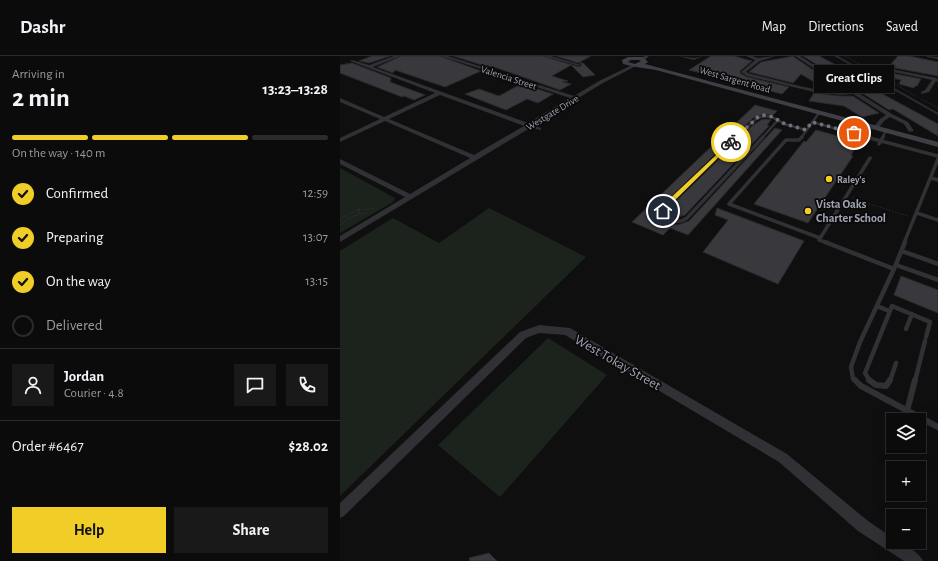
<!DOCTYPE html>
<html lang="en">
<head>
<meta charset="utf-8">
<style>
  :root { --surface:#0b0b0c; --page:#19191a; --text:#f1f3f6; --muted:#9a9b9d; --line:#2b2b2d; --accent:#f1cd27 }
  body { margin:0; font-family:"Alegreya Sans",sans-serif; background:var(--page); color:var(--text); height:100vh; display:flex; flex-direction:column; font-size:15px; white-space:nowrap }
  * { box-sizing:border-box; margin:0 }
  p { font-size:13px; color:var(--muted) }
  .icon { flex:none; width:22px; height:22px; fill:none; stroke:currentColor; stroke-width:2; stroke-linecap:round; stroke-linejoin:round }
  .map { position:relative; flex:1; overflow:hidden }
  .side { display:flex; flex-direction:column; background:var(--surface); width:340px }
  .side>* { flex:none }
  .controls { position:absolute; left:546px; top:357px; display:grid; gap:8px }
  .controls a { display:grid; place-items:center; width:40px; height:40px; border-radius:0px; background:var(--surface); box-shadow:0 4px 16px #0002,0 0 0 1px var(--line); font-size:20px }
  .pin { position:absolute; display:grid; place-items:center; width:34px; height:34px; color:#fff; margin:-17px; border:2px solid #fff; border-radius:50%; box-shadow:0 1px 4px #0007 }
  .courier { position:absolute; display:grid; place-items:center; width:40px; height:40px; margin:-20px; border:3px solid #f1cd27; border-radius:50%; background:#fff; color:#222; box-shadow:0 1px 5px #0007 }
  .bubble { position:absolute; height:28px; border-radius:0px; background:var(--surface); box-shadow:0 4px 16px #0002,0 0 0 1px var(--line); font-size:13px; font-weight:700; line-height:28px; text-align:center }
  .head em { font-style:normal; font-weight:700 }
  .head div { display:flex; flex-direction:column-reverse }
  .head { display:flex; align-items:center; justify-content:space-between; height:68px; padding:0 12px }
  h1 { font-size:26px; font-weight:700; line-height:30px }
  .bar { display:grid; grid-template-columns:repeat(4,1fr); gap:6px 4px; align-content:center; height:48px; padding:0 12px }
  .bar i { height:5px; border-radius:3px; background:var(--line) }
  .bar .active { background:var(--accent) }
  .bar p { grid-column:span 4 }
  .line { display:flex; align-items:center; gap:10px; padding:0 12px; border-top:1px solid var(--line) }
  .line div { flex:1 }
  .round { display:grid; place-items:center; flex:none; width:42px; height:42px; border-radius:0px; background:var(--page) }
  ol { padding:0 12px; list-style:none }
  li { display:flex; align-items:center; gap:12px; height:44px }
  li p { margin-inline-start:auto }
  li .icon { padding:4px; border-radius:50%; background:var(--accent); color:#111; stroke-width:4 }
  li:last-child { color:var(--muted) }
  li i { width:22px; height:22px; border:2px solid var(--line); border-radius:50% }
  .primary-button { display:flex; gap:8px; margin-top:auto; padding:8px 12px }
  .primary-button a { flex:1; height:46px; border-radius:0px; background:var(--accent); color:#111; font-size:16px; font-weight:700; line-height:46px; text-align:center }
  .primary-button a+a { background:var(--page); color:var(--text) }
  header { display:flex; align-items:center; gap:24px; box-sizing:border-box; height:56px; padding:0 20px; background:var(--surface); border-bottom:1px solid var(--line) }
  header strong { font-size:19px }
  nav { display:flex; gap:22px; margin-inline-start:auto; font-size:14px }
  main { display:flex; flex:1; min-height:0 }
  .map>svg:first-child { display:block }
</style>
</head>
<body>
<header>
<strong>Dashr</strong>
<nav><a>Map</a><a>Directions</a><a>Saved</a></nav>
</header>
<main>
<section class="side">
<div class="head"><div><h1>2 min</h1><p>Arriving in</p></div><em>13:23–13:28</em></div>
<div class="bar"><i class="active"></i><i class="active"></i><i class="active"></i><i></i><p>On the way · 140 m</p></div>
<ol>
<li><svg class="icon" aria-label="check" viewBox="0 0 24 24"><path d="M5 12l5 5 9-10"/></svg>Confirmed<p>12:59</p></li>
<li><svg class="icon" aria-label="check" viewBox="0 0 24 24"><path d="M5 12l5 5 9-10"/></svg>Preparing<p>13:07</p></li>
<li><svg class="icon" aria-label="check" viewBox="0 0 24 24"><path d="M5 12l5 5 9-10"/></svg>On the way<p>13:15</p></li>
<li><i></i>Delivered</li>
</ol>
<div class="line" style="height:72px"><a class="round"><svg class="icon" aria-label="person" viewBox="0 0 24 24"><circle cx="12" cy="8" r="4"/><path d="M4 21q1-7 8-7t8 7"/></svg></a><div><b>Jordan</b><p>Courier · 4.8</p></div><a class="round"><svg class="icon" aria-label="chat" viewBox="0 0 24 24"><path d="M4 5h16v11H9l-5 4z"/></svg></a><a class="round"><svg class="icon" aria-label="phone" viewBox="0 0 24 24"><path d="M5 4h4l2 5-3 2q2 4 5 5l2-3 5 2v4C11 20 4 13 5 4z"/></svg></a></div>
<div class="line" style="height:52px"><div>Order #6467</div><b>$28.02</b></div>
<div class="primary-button"><a>Help</a><a>Share</a></div>
</section>
<div class="map">
<svg width="598" height="505" viewBox="0 0 598 505">
  <rect width="100%" height="100%" fill="#0f0f10"/>
  <path fill="#1c231d" d="M 0,112 L 55,142 L 53,146 L 0,177 Z
    M 149,152 L 246,201 L 0,440 L 0,195 L 53,162 L 99,187 Z
    M 208,282 L 267,319 L 160,441 L 98,389 Z"/>
  <g fill="none" stroke-linecap="round" stroke-linejoin="round">
    <path stroke="#262b34" stroke-width="2" d="M 496,0 L 598,58"/>
  </g>
  <path fill="#39393d" stroke="#2a292c" d="M 32,0 L 50,0 L 29,7 L 19,5 Z
    M 61,0 L 100,0 L 141,15 L 105,31 L 55,14 L 53,17 L 37,11 Z
    M 113,0 L 203,0 L 239,11 L 242,9 L 239,7 L 243,7 L 255,19 L 243,21 L 231,9 L 212,20 L 228,25 L 222,26 L 231,28 L 220,34 L 157,12 L 151,10 L 148,11 Z
    M 216,0 L 251,0 L 238,7 Z
    M 371,0 L 394,0 L 412,5 L 400,15 L 400,17 L 407,21 L 449,31 L 442,38 L 349,14 Z
    M 454,0 L 454,1 L 503,34 L 477,32 L 479,29 L 461,18 L 453,27 L 409,16 L 421,6 Z
    M 463,0 L 479,0 L 498,10 L 495,11 L 505,16 L 504,17 L 598,68 L 598,80 L 553,53 L 549,54 Z
    M 558,0 L 569,0 L 598,6 L 598,20 L 555,12 L 556,11 L 550,9 Z
    M 12,7 L 51,22 L 50,26 L 85,39 L 74,44 L 64,40 L 62,41 L 0,17 L 0,9 Z
    M 551,17 L 581,23 L 577,30 L 575,30 L 574,32 L 559,28 L 561,24 L 548,21 Z
    M 181,28 L 213,38 L 198,47 L 187,43 L 166,54 L 125,38 L 139,33 L 159,40 Z
    M 474,37 L 500,40 L 513,40 L 539,57 L 522,61 L 504,50 L 469,45 Z
    M 415,49 L 437,55 L 433,59 L 424,58 L 413,62 L 321,150 L 320,161 L 327,167 L 338,169 L 349,165 L 435,72 L 442,74 L 348,179 L 330,172 L 323,179 L 292,166 Z
    M 425,63 L 431,64 L 427,69 L 429,70 L 345,159 L 335,162 L 326,158 L 327,154 L 400,83 L 412,70 L 421,64 Z
    M 476,74 L 519,86 L 511,99 L 513,100 L 468,167 L 414,148 L 464,85 L 466,86 Z
    M 377,152 L 464,185 L 438,228 L 363,196 L 388,164 L 375,159 Z
    M 561,220 L 598,234 L 598,257 L 554,239 Z
    M 149,497 L 157,505 L 130,505 L 129,502 Z"/>
  <g fill="none" stroke-linecap="round" stroke-linejoin="round">
    <path stroke="#36373c" stroke-width="1" stroke-dasharray="1 2" stroke-linecap="butt" d="M 505,0 L 578,41
      M 581,43 L 598,52
      M 513,141 L 514,143 L 568,160
      M 19,153 L 19,158 L 28,157
      M 0,163 L 17,154 L 37,152
      M 0,169 L 9,162 L 19,158"/>
    <path stroke="#303035" stroke-width="2.5" d="M 438,64 L 444,68 L 466,74
      M 472,66 L 530,82
      M 397,82 C 410,69 418,53 438,64
      M 422,82 L 438,64
      M 461,82 L 479,57
      M 542,82 L 546,75"/>
    <path stroke="#303035" stroke-width="3.5" d="M 398,81 L 324,152 L 323,160 C 331,166 338,168 347,162 L 423,81
      M 462,81 L 459,84 L 446,84 L 389,148 L 480,182
      M 526,81 L 598,100
      M 539,88 L 543,81
      M 591,122 L 598,124
      M 577,157 L 598,164
      M 488,187 L 479,184 L 530,102
      M 564,187 L 598,103"/>
    <path stroke="#303035" stroke-width="4.5" d="M 485,186 L 554,213 L 565,186
      M 562,195 L 598,208
      M 556,209 L 598,224
      M 537,250 L 549,255
      M 566,273 L 572,258
      M 516,325 L 513,323 L 511,311 L 520,286 L 554,213
      M 530,325 L 525,317 L 552,250 L 590,266 L 586,281
      M 550,325 L 556,307
      M 575,325 L 585,285"/>
    <path stroke="#303035" stroke-width="6" d="M 515,324 L 521,330 L 598,371
      M 529,324 L 536,329 L 546,330 L 550,324
      M 567,355 L 575,324"/>
    <path fill="#303035" fill-rule="evenodd" d="M 54,0 L 60,0 L 33,11 L 188,67 L 230,42 L 101,0 L 108,0 L 234,40 L 259,25 L 292,9 L 296,10 L 263,27 L 194,69 L 201,72 L 201,74 L 190,72 L 0,186 L 0,180 L 65,141 L 0,108 L 0,103 L 70,138 L 130,102 L 45,65 L 0,86 L 0,82 L 40,63 L 0,46 L 0,42 L 44,61 L 95,37 L 10,5 L 12,4 L 29,9 ZM 100,39 L 184,70 L 134,99 L 49,63 Z
      M 204,0 L 211,0 L 241,9 L 239,10 Z
      M 304,0 L 309,0 L 305,4 L 301,4 Z
      M 338,0 L 354,2 L 363,0 L 354,4 Z
      M 406,0 L 412,0 L 418,2 L 436,0 L 420,5 L 406,16 L 411,18 C 443,25 475,37 508,35 L 455,0 L 460,0 L 552,58 L 568,66 L 574,75 L 569,76 L 564,68 L 550,61 L 544,65 L 538,73 L 534,73 L 533,72 L 540,63 L 546,59 L 513,38 L 500,39 L 474,36 L 407,20 L 401,16 L 415,4 Z
      M 587,0 L 598,1 L 598,3 L 587,1 Z
      M 541,11 L 597,22 L 598,26 L 596,25 L 589,36 L 581,38 L 581,36 L 585,34 L 592,24 L 539,13 L 539,12 Z
      M 199,269 L 230,272 L 447,398 L 528,465 L 553,482 L 553,486 C 562,486 579,496 583,505 L 564,505 L 518,475 L 439,406 L 225,279 L 199,277 L 186,282 L 4,460 L 0,462 L 0,447 L 180,276 Z"/>
    <path fill="#3e3f45" fill-rule="evenodd" d="M 288,1 L 303,1 L 308,6 L 305,8 L 598,86 L 598,91 L 316,14 C 305,12 294,11 283,8 L 282,4 ZM 291,4 L 299,4 L 301,5 L 295,8 L 288,6 Z"/>
  </g>
  <path fill="#f1cd27" d="M 391,85 L 393,87 L 327,152 L 325,156 L 321,156 L 322,150 Z"/>
  <g fill="none" stroke-linecap="round" stroke-linejoin="round">
    <path stroke="#6d6f79" stroke-width="4" stroke-dasharray="0 7.2" d="M 391,86 L 418,61 L 423,59 L 433,61 L 445,68 L 466,74 L 472,66 L 514,77"/>
  </g>
  <g fill="#f1cd27" stroke="#0a0a0b" stroke-width="1.5">
    <circle cx="489" cy="123" r="4"/>
    <circle cx="468" cy="155" r="4"/>
  </g>
  <g text-anchor="middle" stroke-width="3.5" stroke-linejoin="round" paint-order="stroke">
    <g font-size="10" fill="#a0a3b1" stroke="#0a0a0b">
      <text transform="translate(169 21) rotate(18)" y="4">Valencia Street</text>
      <text transform="translate(395 23) rotate(16)" y="4">West Sargent Road</text>
      <text transform="translate(212 56) rotate(-31)" y="4">Westgate Drive</text>
    </g>
    <g font-size="10" font-weight="bold" fill="#a0a3b1" stroke="#0a0a0b" text-anchor="start">
      <text x="497" y="127">Raley's</text>
    </g>
    <g font-size="12" font-weight="bold" fill="#a0a3b1" stroke="#0a0a0b" text-anchor="start">
      <text x="476" y="152">Vista Oaks<tspan x="476" dy="14">Charter School</tspan></text>
    </g>
    <g font-size="14" fill="#a0a3b1" stroke="#0a0a0b">
      <text transform="translate(278 306) rotate(30)" y="5">West Tokay Street</text>
    </g>
  </g>
</svg>
<div class="controls">
<a><svg class="icon" aria-label="layers" viewBox="0 0 24 24"><path d="M12 4l9 5-9 5-9-5zM3 14l9 5 9-5"/></svg></a>
<a>+</a>
<a>−</a>
</div>
<div class="pin" style="left:514px;top:77px;background:#ea580c"><svg class="icon" aria-label="bag" viewBox="0 0 24 24"><path d="M5 8h14l-1 12H6zM9 8a3 3 0 0 1 6 0"/></svg></div>
<div class="pin" style="left:323px;top:155px;background:#1f2937"><svg class="icon" aria-label="home" viewBox="0 0 24 24"><path d="M3 11l9-7 9 7M6 9v11h12V9"/></svg></div>
<div class="courier" style="left:391px;top:86px"><svg class="icon" aria-label="bike" viewBox="0 0 24 24"><circle cx="6" cy="16" r="4"/><circle cx="18" cy="16" r="4"/><path d="M6 16l4-8h5l3 8M10 8l3 8H6M13 5h3"/></svg></div>
<div class="bubble" style="left:474px;top:9px;width:80px">Great Clips</div>
</div>
</main>
</body>
</html>
